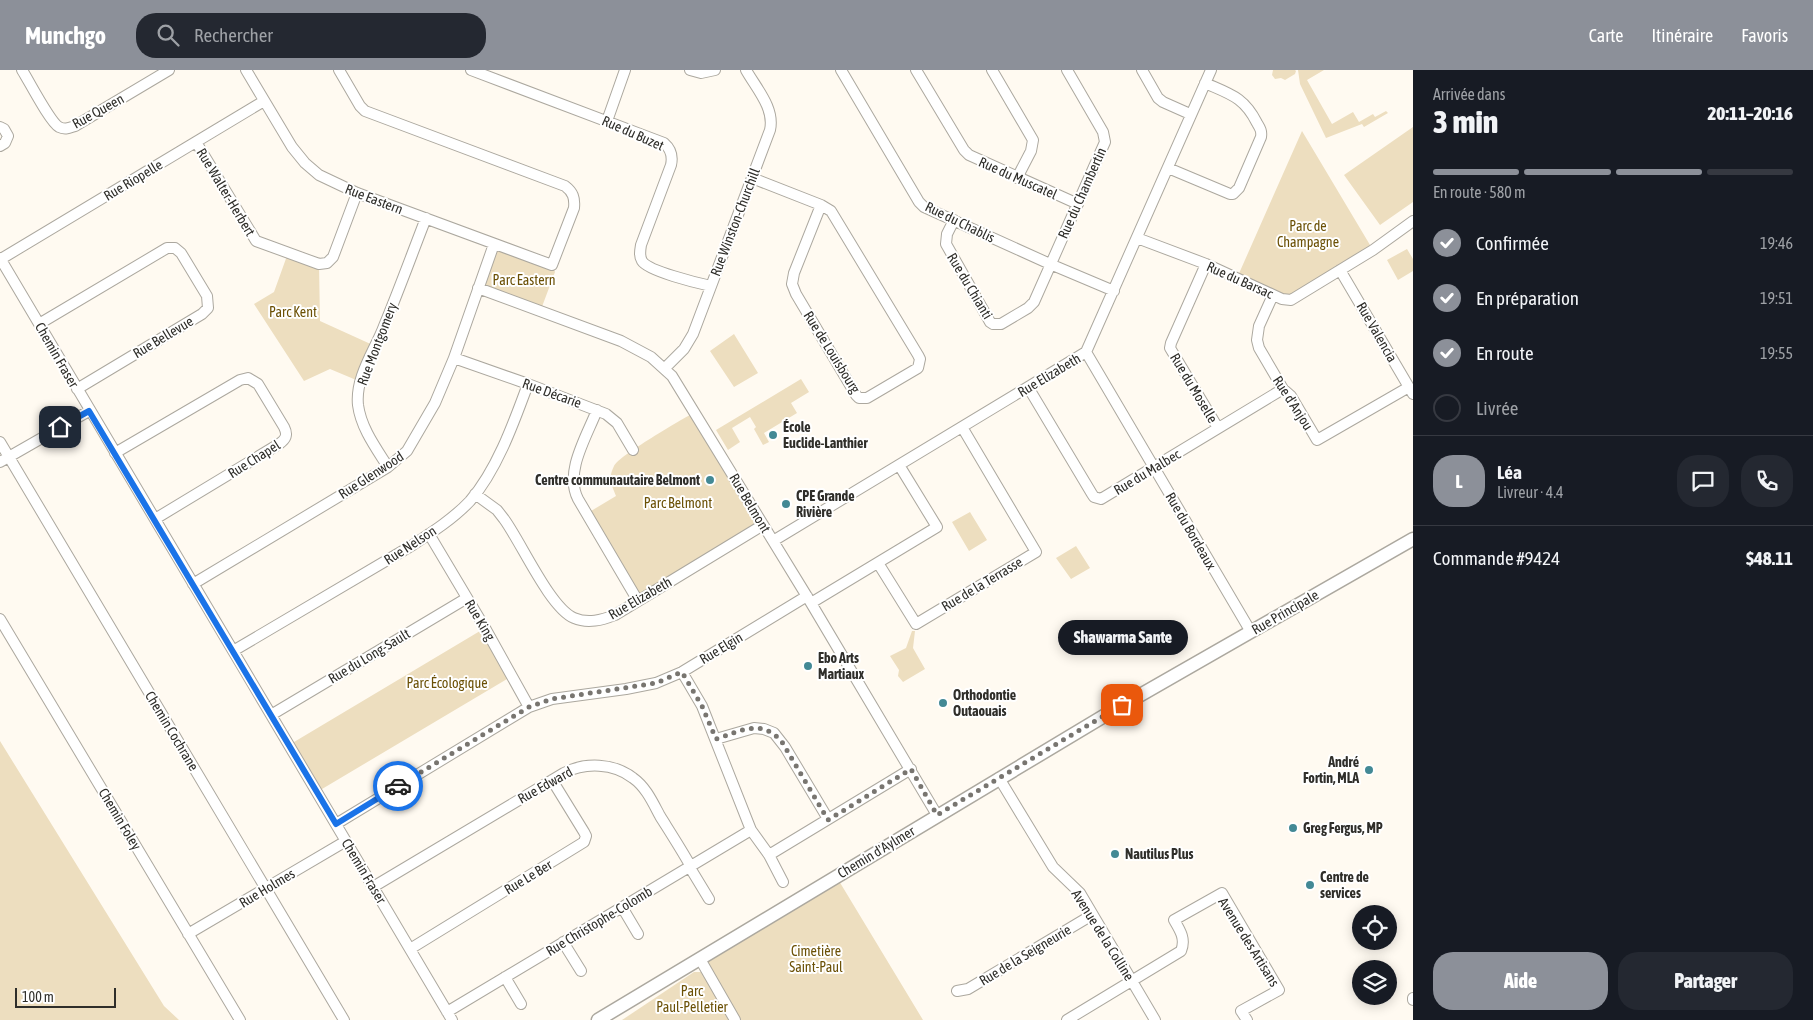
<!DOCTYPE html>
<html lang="fr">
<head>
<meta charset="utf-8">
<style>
  :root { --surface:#171b24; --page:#242831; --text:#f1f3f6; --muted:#9ea1a6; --line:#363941; --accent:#8c9099 }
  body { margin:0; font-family:"Asap Condensed",sans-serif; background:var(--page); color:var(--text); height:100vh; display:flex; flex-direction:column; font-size:19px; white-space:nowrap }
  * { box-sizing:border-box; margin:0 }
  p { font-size:16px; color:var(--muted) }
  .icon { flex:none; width:28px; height:28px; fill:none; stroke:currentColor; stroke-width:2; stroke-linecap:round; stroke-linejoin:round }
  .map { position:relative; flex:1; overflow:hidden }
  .drawer { display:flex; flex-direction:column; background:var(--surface); width:400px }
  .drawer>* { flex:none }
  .controls { position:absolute; left:1352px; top:835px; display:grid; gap:10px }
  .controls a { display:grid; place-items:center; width:45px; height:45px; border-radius:50%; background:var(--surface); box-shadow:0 2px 12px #0003; font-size:25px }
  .scale { position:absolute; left:15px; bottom:12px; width:101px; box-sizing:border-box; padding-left:5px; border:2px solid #2f2e2a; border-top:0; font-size:14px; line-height:18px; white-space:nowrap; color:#2f2e2a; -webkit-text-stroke:4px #fff; paint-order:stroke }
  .pin { position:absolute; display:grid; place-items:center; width:42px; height:42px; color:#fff; margin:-21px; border-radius:10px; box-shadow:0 2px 8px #0006 }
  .courier { position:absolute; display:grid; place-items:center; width:50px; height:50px; margin:-25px; border:4px solid #1a73e8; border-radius:50%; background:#fff; color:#222; box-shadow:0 1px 6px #0007 }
  .bubble { position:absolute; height:35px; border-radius:18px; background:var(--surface); box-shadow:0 2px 12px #0003; font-size:16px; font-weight:800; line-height:35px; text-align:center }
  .head em { font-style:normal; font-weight:800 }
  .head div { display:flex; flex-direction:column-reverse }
  .head { display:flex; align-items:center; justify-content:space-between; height:85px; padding:0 20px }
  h1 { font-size:32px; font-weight:800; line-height:38px }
  .bar { display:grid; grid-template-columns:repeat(4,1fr); gap:8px 5px; align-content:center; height:60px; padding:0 20px }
  .bar i { height:6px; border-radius:4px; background:var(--line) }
  .bar .active { background:var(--accent) }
  .bar p { grid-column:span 4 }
  .line { display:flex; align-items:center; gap:12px; padding:0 20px; border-top:1px solid var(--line) }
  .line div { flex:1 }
  .round { display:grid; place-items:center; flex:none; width:52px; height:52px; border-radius:20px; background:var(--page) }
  ol { padding:0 20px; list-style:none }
  li { display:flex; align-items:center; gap:15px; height:55px }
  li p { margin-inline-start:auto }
  li .icon { padding:5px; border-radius:50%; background:var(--accent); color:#fff; stroke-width:4 }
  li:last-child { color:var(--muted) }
  li i { width:28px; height:28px; border:2px solid var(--line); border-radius:50% }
  .action { display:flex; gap:10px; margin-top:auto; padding:10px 20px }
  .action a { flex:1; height:58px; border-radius:20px; background:var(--accent); color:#fff; font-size:20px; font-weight:800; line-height:58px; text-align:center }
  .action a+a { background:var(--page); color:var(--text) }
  header { display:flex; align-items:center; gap:30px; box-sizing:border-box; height:70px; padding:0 25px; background:var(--accent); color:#fff }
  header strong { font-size:24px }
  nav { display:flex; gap:28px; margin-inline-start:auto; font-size:18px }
  .search { width:350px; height:45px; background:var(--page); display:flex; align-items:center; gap:12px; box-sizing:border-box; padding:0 18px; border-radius:20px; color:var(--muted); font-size:19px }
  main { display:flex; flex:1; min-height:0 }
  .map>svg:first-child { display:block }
</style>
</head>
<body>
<header>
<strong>Munchgo</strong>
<div class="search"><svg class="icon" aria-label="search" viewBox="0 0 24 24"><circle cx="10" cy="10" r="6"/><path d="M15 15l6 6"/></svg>Rechercher</div>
<nav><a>Carte</a><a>Itinéraire</a><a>Favoris</a></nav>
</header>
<main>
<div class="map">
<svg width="1413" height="950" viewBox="0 0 1413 950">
  <rect width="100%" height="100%" fill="#fffaf1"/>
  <path fill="#eddebf" d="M 1273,0 L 1295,0 L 1296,1 L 1295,4 L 1285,10 L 1281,8 L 1275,9 L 1272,5 Z
    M 1298,0 L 1324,0 L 1307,10 L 1332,54 L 1353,42 L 1359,52 L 1373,44 L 1375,47 L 1386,41 L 1388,43 L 1364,57 L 1362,54 L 1326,68 L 1300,14 Z
    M 1413,57 L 1413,132 L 1380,155 L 1344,105 Z
    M 1302,61 L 1373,180 L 1291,230 L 1237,208 Z
    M 494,174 L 552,195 L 555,202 L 540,242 L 478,218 Z
    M 1407,179 L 1413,189 L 1413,201 L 1398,210 L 1387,190 Z
    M 288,183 L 319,194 L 320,251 L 375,276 L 361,312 L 330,299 L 304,311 L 254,234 L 274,222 Z
    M 734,264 L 758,303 L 734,317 L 710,281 Z
    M 801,309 L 809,322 L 791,333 L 797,343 L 764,363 L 769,372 L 763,375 L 754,359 L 756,357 L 750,347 L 732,358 L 740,372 L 728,380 L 716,360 Z
    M 695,342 L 763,455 L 638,531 L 586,444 L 616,426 C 611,414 608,408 614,396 C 620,385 681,350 695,342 Z
    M 970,442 L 987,470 L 969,481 L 952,452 Z
    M 1076,476 L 1090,498 L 1071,509 L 1056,488 Z
    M 485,558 L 512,606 L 317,722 L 289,675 Z
    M 912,561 L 915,561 L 913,578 L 925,599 L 903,612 L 898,606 L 899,600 L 890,586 L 906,578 Z
    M 0,671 L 164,936 L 179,950 L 0,950 Z
    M 836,806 L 923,950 L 735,950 L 700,889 Z
    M 694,902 L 703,902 L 731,950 L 622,950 Z"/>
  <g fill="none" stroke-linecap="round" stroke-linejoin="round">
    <g stroke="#aca89f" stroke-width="12">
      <path id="minor" d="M 22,0 C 29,11 50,52 59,57 C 65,60 69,58 75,56 L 169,0
        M 246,0 L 292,77 L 305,93 L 319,105 L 357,123 L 552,195 L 574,138 C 575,128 573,122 565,116 L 365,41 L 360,36 L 339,0
        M 471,0 L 664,73 C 671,79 673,86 671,95 L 641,175 C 640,181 639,186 642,191 C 648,201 697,213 711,216
        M 690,0 L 701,3 L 715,0
        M 841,0 L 919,132 L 924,137 L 1050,194 L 1114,221
        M 916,0 L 964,80 L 969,85 L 1078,134
        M 992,0 L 1033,70 L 1031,81 L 1017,108
        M 1142,0 L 1158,28 L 1163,32 L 1190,44
        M 607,51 L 625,0
        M 0,57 L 4,59 L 8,66 L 5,73 L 0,76
        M 196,72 L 256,171 L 319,194 L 327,193 L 333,187 L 357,123
        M 1168,98 L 1230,124 L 1233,124 L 1239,118 L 1261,67 C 1262,61 1260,58 1257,53 C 1244,27 1230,24 1205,13
        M 752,108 L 821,135 L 831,141 L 918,285 L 920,289 L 918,298 L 867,328 L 859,328 L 856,325 L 796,224 L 792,214 L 794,203 L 821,135
        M 954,150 L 947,164 L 946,174 L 990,252 L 993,254 L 1001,254 L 1028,238 L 1034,232 L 1105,72 L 1103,62 L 1067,0
        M 1137,168 L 1206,194 L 1282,229 L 1291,230 L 1373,180 L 1413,151
        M 0,188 L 452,950
        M 1,189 L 264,31
        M 1206,194 L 1171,273 L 1170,278 L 1218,358
        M 1340,200 L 1413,324
        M 478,218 L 621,271 L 651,287 L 672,306 L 811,533 L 937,745
        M 1273,225 L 1259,256 L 1257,270 L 1259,278 L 1283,319 L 1291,326 L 1317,370 L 1409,317
        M 39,254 L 167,178 L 175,178 L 181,183 L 207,226 L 208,238 L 202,244 L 77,319
        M 1086,282 L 1251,562
        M 454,288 L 528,314 L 606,344 L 617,353 L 633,380
        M 665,298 L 684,279 L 693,264 L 770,60 C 775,38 756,18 746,0
        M 1028,317 L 1092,424 L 1094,427 L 1101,429 L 1283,319
        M 597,340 C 587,366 564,402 578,429 L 638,531
        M 0,372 L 344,950
        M 115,383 L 240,310 L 248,308 L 258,314 L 284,357 C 288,365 286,369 279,374 L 155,449
        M 0,392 L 89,341
        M 388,397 C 376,378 361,358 358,335 C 355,307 375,280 384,256 C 399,220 412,184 426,148
        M 475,424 L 497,440 L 504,449 C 521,472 550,538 574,548 C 588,554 602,550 615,545 L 763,455
        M 429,464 L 485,558 L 529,637
        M 773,471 L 1086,282 L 1211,0
        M 878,493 L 916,554 L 1036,482 L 962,357
        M 193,514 L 388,397 L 407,381 L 435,333 L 454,288 L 494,174
        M 811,533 L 937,457 L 899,395
        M 0,549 L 240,950
        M 233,581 L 411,476 C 431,463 453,449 470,431 C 497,400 514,352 528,314
        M 682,602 L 702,636 L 751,760 L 769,785 L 783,812
        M 271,645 L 467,528
        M 716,669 L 754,658 L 764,659 L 774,663 L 785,677 L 828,749
        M 999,708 L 1053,797 L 1080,823 L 1155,950
        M 336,754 L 529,637 L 552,629 L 626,619 L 656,613 L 682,602 L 807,526
        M 769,785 L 911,699
        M 689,796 L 709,829
        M 373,817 L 564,703 C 585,692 614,693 633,708 C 646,717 653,733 660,746 C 670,762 681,779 690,795
        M 622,837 L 638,864
        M 188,864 L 346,771
        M 563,872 L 581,901
        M 410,879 L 584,772 L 586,766 L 584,762 L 552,710
        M 700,889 L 735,950
        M 505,907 L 521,934
        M 957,921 L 968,919 L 1092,845
        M 1413,928 L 1413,930
        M 447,942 L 751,760
        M 1067,950 L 1181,881 C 1186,869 1180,860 1174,850 L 1222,823 L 1279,920 L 1241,941 L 1247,950"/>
    </g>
    <g stroke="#aca89f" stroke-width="15">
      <path id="major" d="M 598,950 L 1109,643 L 1413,469"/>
    </g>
    <use href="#minor" stroke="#fff" stroke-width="10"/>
    <use href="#major" stroke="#fff" stroke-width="12"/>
  </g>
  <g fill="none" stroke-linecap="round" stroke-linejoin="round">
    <path stroke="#787570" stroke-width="5" stroke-dasharray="0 9" d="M 398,716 L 529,637 L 552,629 L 656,613 L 682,602 L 702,636 L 716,669 C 740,661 762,648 782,672 L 828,750 L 911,699 L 937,745 L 1122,635"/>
    <path stroke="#1a73e8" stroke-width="6" d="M 60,357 L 89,341 L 336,754 L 398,716"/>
  </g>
  <g fill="#438995" stroke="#fff" stroke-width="2">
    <circle cx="773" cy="365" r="5"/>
    <circle cx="710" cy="410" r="5"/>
    <circle cx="786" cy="434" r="5"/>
    <circle cx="808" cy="596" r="5"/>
    <circle cx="943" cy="633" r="5"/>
    <circle cx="1369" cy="700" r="5"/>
    <circle cx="1293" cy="758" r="5"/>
    <circle cx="1115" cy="784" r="5"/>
    <circle cx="1310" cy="815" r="5"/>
  </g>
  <g text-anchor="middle" stroke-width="4" stroke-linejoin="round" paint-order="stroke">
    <g font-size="14" fill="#2f2e2a" stroke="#fff">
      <text transform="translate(98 41) rotate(-29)" y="5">Rue Queen</text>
      <text transform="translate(633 63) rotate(24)" y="5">Rue du Buzet</text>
      <text transform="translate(1018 108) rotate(24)" y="5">Rue du Muscatel</text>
      <text transform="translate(133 110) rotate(-31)" y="5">Rue Riopelle</text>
      <text transform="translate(226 122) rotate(59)" y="5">Rue Walter-Herbert</text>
      <text transform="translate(1082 123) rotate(-66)" y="5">Rue du Chambertin</text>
      <text transform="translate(374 129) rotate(21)" y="5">Rue Eastern</text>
      <text transform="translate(735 152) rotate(-69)" y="5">Rue Winston-Churchill</text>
      <text transform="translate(960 152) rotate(26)" y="5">Rue du Chablis</text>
      <text transform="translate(1240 210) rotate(24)" y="5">Rue du Barsac</text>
      <text transform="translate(970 216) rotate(59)" y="5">Rue du Chianti</text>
      <text transform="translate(1377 262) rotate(60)" y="5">Rue Valencia</text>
      <text transform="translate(163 267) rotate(-31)" y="5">Rue Bellevue</text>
      <text transform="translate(377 274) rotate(-69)" y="5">Rue Montgomery</text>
      <text transform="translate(832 282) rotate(58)" y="5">Rue de Louisbourg</text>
      <text transform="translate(57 285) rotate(60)" y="5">Chemin Fraser</text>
      <text transform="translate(1049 305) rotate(-31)" y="5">Rue Elizabeth</text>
      <text transform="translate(1194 318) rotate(59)" y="5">Rue du Moselle</text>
      <text transform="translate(552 323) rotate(20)" y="5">Rue Décarie</text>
      <text transform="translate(1293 333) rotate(57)" y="5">Rue d'Anjou</text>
      <text transform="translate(254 389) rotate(-32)" y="5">Rue Chapel</text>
      <text transform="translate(1147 402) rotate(-31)" y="5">Rue du Malbec</text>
      <text transform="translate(371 405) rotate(-33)" y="5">Rue Glenwood</text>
      <text transform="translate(750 433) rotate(59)" y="5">Rue Belmont</text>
      <text transform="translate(1191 461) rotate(60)" y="5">Rue du Bordeaux</text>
      <text transform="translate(410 475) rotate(-33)" y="5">Rue Nelson</text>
      <text transform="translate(982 514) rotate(-31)" y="5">Rue de la Terrasse</text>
      <text transform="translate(640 528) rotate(-30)" y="5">Rue Elizabeth</text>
      <text transform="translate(1285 542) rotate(-30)" y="5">Rue Principale</text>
      <text transform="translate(480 550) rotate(59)" y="5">Rue King</text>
      <text transform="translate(721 578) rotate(-31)" y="5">Rue Elgin</text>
      <text transform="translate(369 586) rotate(-31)" y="5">Rue du Long-Sault</text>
      <text transform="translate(172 661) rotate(59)" y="5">Chemin Cochrane</text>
      <text transform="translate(545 715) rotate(-29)" y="5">Rue Edward</text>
      <text transform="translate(120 749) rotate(59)" y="5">Chemin Foley</text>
      <text transform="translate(876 782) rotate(-31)" y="5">Chemin d'Aylmer</text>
      <text transform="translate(364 801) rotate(59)" y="5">Chemin Fraser</text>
      <text transform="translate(528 807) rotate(-31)" y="5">Rue Le Ber</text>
      <text transform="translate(267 818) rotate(-31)" y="5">Rue Holmes</text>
      <text transform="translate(599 851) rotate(-31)" y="5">Rue Christophe-Colomb</text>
      <text transform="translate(1103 865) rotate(58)" y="5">Avenue de la Colline</text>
      <text transform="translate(1249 872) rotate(58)" y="5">Avenue des Artisans</text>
      <text transform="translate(1025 885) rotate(-31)" y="5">Rue de la Seigneurie</text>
    </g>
    <g font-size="14" fill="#6b5005" stroke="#fff">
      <text x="1308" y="161">Parc de<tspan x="1308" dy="16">Champagne</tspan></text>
      <text x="524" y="215">Parc Eastern</text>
      <text x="293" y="247">Parc Kent</text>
      <text x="678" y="438">Parc Belmont</text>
      <text x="447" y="618">Parc Écologique</text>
      <text x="816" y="886">Cimetière<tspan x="816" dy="16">Saint-Paul</tspan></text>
      <text x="692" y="926">Parc<tspan x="692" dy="16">Paul-Pelletier</tspan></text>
    </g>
    <g font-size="14" font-weight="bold" fill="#2f2e2a" stroke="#fff" text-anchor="start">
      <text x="783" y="362">École<tspan x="783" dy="16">Euclide-Lanthier</tspan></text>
      <text x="700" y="415" text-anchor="end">Centre communautaire Belmont</text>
      <text x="796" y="431">CPE Grande<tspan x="796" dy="16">Rivière</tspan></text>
      <text x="818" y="593">Ebo Arts<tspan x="818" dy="16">Martiaux</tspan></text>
      <text x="953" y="630">Orthodontie<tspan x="953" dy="16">Outaouais</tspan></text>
      <text x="1359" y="697" text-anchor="end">André<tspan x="1359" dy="16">Fortin, MLA</tspan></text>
      <text x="1303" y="763">Greg Fergus, MP</text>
      <text x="1125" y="789">Nautilus Plus</text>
      <text x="1320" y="812">Centre de<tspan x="1320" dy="16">services</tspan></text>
    </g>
  </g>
</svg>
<div class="controls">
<a><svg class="icon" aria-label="locate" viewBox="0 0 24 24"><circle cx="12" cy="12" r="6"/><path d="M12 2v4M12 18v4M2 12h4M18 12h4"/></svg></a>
<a><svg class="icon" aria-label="layers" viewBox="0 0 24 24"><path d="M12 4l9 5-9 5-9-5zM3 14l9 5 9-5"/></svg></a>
</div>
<div class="scale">100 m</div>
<div class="pin" style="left:1122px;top:635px;background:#ea580c"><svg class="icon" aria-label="bag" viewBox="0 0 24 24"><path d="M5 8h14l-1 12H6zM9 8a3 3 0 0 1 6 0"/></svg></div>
<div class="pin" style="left:60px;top:357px;background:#1f2937"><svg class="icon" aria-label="home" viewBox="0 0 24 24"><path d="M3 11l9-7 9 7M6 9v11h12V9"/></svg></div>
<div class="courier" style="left:398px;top:716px"><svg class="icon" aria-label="car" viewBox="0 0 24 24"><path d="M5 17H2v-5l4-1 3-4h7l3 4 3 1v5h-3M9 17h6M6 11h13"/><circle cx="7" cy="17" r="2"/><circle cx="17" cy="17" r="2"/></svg></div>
<div class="bubble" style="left:1058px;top:550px;width:130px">Shawarma Sante</div>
</div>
<section class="drawer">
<div class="head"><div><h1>3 min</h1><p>Arrivée dans</p></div><em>20:11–20:16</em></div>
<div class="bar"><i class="active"></i><i class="active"></i><i class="active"></i><i></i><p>En route · 580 m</p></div>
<ol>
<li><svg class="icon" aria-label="check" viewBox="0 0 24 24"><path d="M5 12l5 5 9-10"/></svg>Confirmée<p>19:46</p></li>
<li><svg class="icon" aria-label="check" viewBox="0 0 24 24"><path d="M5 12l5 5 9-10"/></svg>En préparation<p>19:51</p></li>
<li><svg class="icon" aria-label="check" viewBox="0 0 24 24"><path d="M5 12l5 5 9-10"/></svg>En route<p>19:55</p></li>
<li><i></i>Livrée</li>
</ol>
<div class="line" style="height:90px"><b class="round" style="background:var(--accent);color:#fff">L</b><div><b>Léa</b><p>Livreur · 4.4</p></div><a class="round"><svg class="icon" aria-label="chat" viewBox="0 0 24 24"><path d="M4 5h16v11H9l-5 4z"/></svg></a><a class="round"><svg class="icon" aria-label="phone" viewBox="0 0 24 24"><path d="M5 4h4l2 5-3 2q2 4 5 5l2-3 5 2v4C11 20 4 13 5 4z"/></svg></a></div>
<div class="line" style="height:65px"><div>Commande #9424</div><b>$48.11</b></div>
<div class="action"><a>Aide</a><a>Partager</a></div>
</section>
</main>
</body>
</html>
